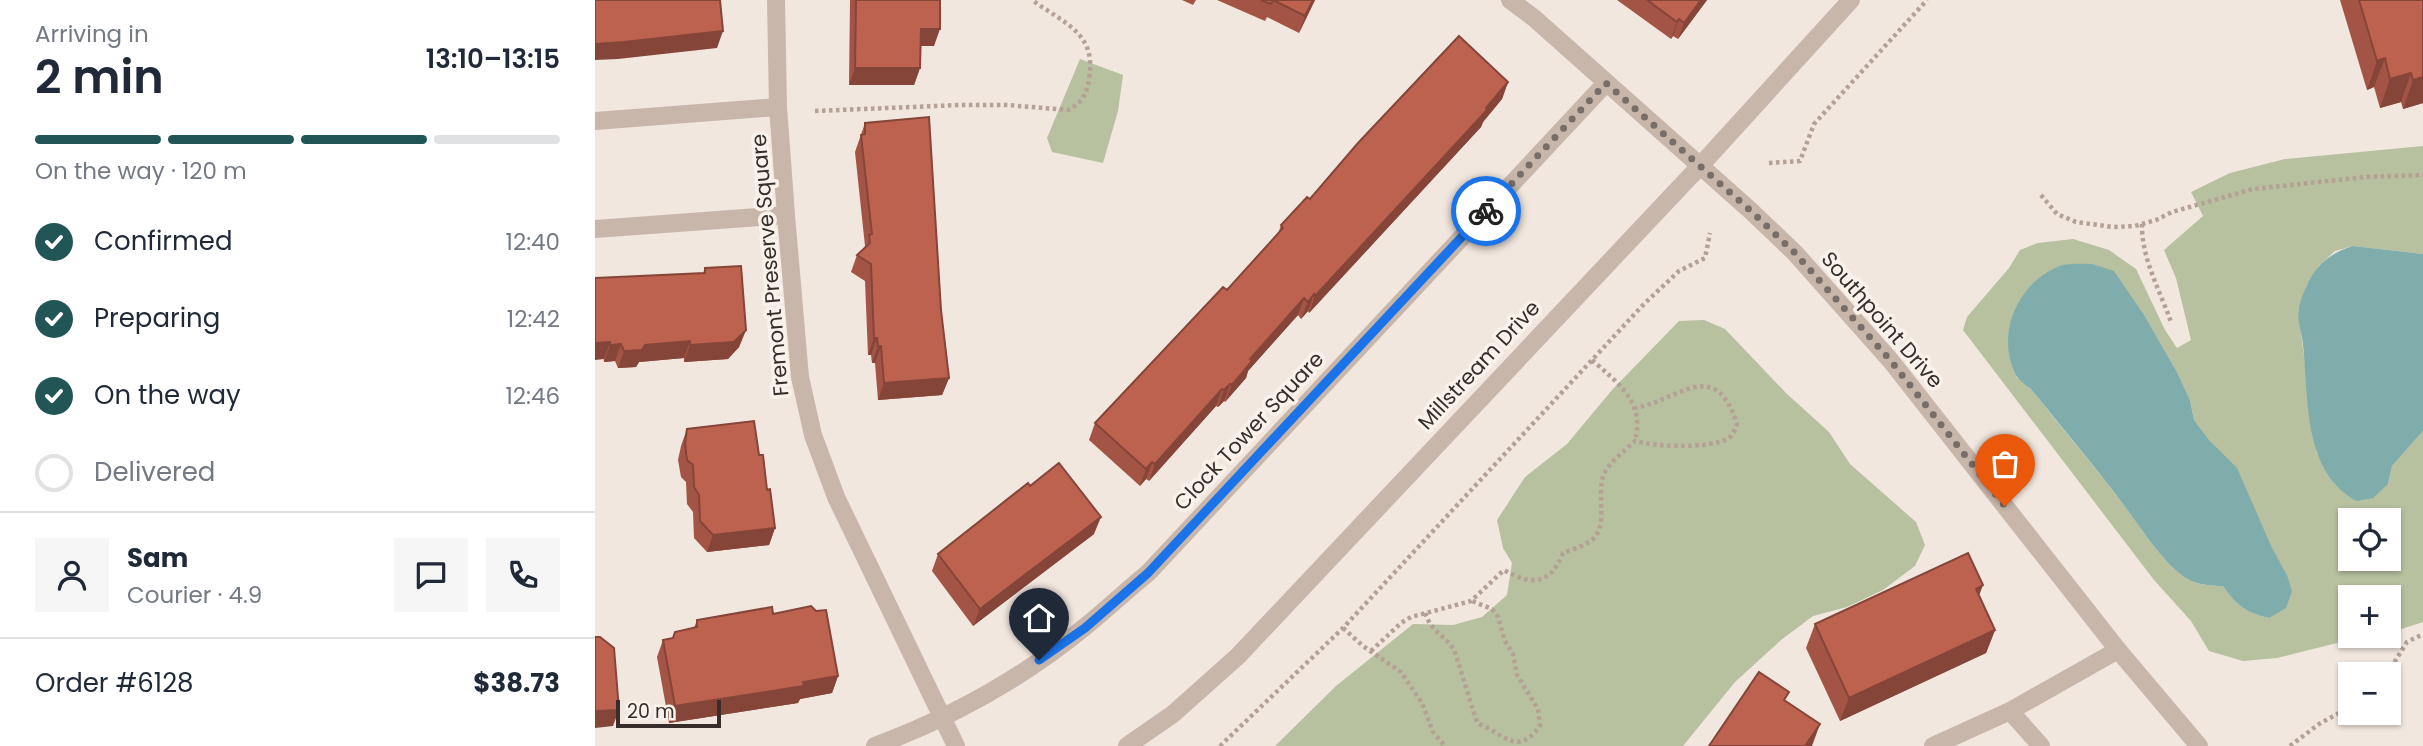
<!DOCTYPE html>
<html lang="en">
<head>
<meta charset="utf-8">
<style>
  :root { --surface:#fff; --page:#f6f6f7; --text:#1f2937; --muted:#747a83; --line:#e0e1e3; --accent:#225656 }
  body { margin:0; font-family:Poppins,sans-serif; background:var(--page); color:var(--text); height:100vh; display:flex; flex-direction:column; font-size:26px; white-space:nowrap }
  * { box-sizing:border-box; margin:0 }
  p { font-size:23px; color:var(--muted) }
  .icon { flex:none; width:38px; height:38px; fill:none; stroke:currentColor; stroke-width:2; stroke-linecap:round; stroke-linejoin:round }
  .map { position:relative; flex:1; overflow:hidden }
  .panel { display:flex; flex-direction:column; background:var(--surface); width:595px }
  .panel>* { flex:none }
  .buttons { position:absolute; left:1743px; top:508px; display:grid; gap:14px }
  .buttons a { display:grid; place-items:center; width:63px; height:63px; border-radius:0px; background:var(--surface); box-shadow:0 2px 5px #0004; font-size:35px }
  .scale { position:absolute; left:21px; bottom:18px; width:105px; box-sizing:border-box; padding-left:7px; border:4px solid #372d2a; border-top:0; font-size:19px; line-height:24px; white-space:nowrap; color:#372d2a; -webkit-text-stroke:5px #f9f2eb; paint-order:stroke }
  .pin { position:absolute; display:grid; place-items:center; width:60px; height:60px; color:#fff; margin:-72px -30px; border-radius:50% 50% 50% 0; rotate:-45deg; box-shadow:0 0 7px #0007 }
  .pin .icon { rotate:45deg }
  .courier { position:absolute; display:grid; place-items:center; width:70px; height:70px; margin:-35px; border:5px solid #1a73e8; border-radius:50%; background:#fff; color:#222; box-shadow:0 2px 9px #0007 }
  .headline em { font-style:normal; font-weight:600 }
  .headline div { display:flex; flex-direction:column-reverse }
  .headline { display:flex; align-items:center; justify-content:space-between; height:119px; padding:0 35px }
  h1 { font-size:46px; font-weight:600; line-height:52px }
  .bar { display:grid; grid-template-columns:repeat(4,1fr); gap:10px 7px; align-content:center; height:84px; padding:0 35px }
  .bar i { height:9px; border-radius:5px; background:var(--line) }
  .bar .selected { background:var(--accent) }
  .bar p { grid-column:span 4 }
  .line { display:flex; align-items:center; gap:18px; padding:0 35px; border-top:2px solid var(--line) }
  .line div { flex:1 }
  .round { display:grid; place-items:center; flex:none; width:74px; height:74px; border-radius:0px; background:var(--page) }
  ol { padding:0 35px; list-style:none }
  li { display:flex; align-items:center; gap:21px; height:77px }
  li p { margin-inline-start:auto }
  li .icon { padding:7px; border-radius:50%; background:var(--accent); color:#fff; stroke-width:4 }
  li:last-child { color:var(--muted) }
  li i { width:38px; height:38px; border:4px solid var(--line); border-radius:50% }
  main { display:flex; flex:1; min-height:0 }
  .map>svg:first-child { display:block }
</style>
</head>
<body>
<main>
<section class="panel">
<div class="headline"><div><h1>2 min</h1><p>Arriving in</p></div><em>13:10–13:15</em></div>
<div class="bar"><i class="selected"></i><i class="selected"></i><i class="selected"></i><i></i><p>On the way · 120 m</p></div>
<ol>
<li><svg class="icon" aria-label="check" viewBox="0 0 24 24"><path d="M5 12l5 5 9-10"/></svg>Confirmed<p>12:40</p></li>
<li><svg class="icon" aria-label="check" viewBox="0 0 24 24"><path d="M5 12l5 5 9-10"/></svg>Preparing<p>12:42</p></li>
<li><svg class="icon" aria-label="check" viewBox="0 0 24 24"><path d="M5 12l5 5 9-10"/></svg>On the way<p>12:46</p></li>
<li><i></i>Delivered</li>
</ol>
<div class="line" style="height:126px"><a class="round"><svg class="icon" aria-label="person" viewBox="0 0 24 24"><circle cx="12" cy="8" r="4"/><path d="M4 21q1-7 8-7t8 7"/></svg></a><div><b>Sam</b><p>Courier · 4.9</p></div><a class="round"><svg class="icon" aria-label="chat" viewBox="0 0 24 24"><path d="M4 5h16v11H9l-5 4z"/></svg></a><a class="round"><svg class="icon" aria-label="phone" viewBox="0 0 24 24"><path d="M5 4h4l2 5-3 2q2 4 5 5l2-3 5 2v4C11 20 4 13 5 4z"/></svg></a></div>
<div class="line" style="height:91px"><div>Order #6128</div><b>$38.73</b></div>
</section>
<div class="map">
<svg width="1828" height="746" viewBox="0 0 1828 746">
  <rect width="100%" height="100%" fill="#f1e7df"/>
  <path fill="#b7c09f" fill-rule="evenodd" d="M 485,59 L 528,75 L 523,111 L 508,163 L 457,152 L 452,138 Z
    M 1828,146 L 1828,254 L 1758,246 L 1740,251 L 1724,266 L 1711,286 L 1703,311 L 1722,454 L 1793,484 L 1797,466 L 1828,431 L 1828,622 L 1794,633 L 1794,597 L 1755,597 L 1755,635 L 1774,635 L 1682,658 L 1648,661 L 1614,651 L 1596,621 L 1559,580 L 1368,330 L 1372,317 L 1414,268 L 1425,250 L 1443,243 L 1478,239 L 1514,250 L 1541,269 L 1570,330 L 1582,348 L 1596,340 L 1581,278 L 1569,250 L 1608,216 L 1596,192 L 1635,173 L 1690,159 ZM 1551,318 L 1582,372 L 1595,400 L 1599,420 L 1615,441 L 1692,575 L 1674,618 C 1653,613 1641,605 1628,586 C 1618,586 1606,585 1596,581 C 1571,569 1545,526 1528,504 C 1499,465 1466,428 1436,389 L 1421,377 ZM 1755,520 L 1794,520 L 1794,558 L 1755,558 Z
    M 1109,320 L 1130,329 L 1191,393 L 1234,432 L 1255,464 L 1321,522 L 1330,545 L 1320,566 L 1288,590 L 1252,607 L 1218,616 L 1186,640 L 1140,682 L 1088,746 L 680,746 L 741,686 L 818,624 L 858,625 L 887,617 L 912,595 L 917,563 L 908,548 L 902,520 L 930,477 L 972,444 L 1017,390 L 1084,321 Z"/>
  <path fill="#7fadab" d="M 1758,246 L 1828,254 L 1828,431 L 1797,466 L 1793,484 L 1778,498 L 1762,501 C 1707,472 1714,398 1708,345 C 1707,333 1701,319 1704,307 C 1712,276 1727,255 1758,246 Z
    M 1497,264 L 1519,271 L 1551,318 L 1582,372 L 1595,400 L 1599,420 L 1615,441 L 1642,468 L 1677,548 L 1692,575 L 1697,591 L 1691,608 L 1674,618 C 1652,613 1641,605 1628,586 C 1618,586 1606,585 1596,581 C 1571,569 1545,526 1528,504 C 1499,465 1467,428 1436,389 C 1431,385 1424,381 1421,375 C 1400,334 1423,282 1465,266 C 1474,263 1487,264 1497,264 Z"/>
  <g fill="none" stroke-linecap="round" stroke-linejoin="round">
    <path stroke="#b5a096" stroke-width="4.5" stroke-dasharray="3.5 3.5" stroke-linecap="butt" d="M 220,111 L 365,105 L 412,105 L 473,110 C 487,103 492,94 494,79 C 502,33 470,24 437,0
      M 1174,163 L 1205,161 L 1219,124 L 1332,0
      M 1446,195 L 1462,214 L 1481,222 L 1518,227 L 1540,226 L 1561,220 L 1577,212 L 1658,189 L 1770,177 L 1828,175
      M 1547,224 C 1546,257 1565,291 1576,322
      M 997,360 C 1024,384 1050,402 1040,441
      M 830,613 C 837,633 849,634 859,650 C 863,659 880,720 883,723 C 887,726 894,728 898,731 C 921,746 929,746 945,726 L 943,709 L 922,675 L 918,654 L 910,641 L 903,617 L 897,609 L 877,601
      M 748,628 L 768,646 L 806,672 L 827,703 L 838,732 L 850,746
      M 776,651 L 806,623 L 816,617 L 876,601 L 909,570 C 937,586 955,585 968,553 C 976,550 986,547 994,542 C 1016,529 1000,494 1009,474 C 1015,461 1030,451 1040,441 C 1060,447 1117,449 1134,438 C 1139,434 1140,429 1142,424 C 1120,356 1085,399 1041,408
      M 1792,674 L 1812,642 L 1828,634
      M 625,746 L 748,628 L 1049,304 L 1084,271 L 1110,258 L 1115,233
      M 1695,746 L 1724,724 L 1755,707"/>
    <path stroke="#c9b6ab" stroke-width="18" d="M 181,0 L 183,107 L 191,215 L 205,377 L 218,435 L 241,497 L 361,746
      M 915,0 L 939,18 L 1156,211 L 1200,253 L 1296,361 L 1523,650 L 1604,746
      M 0,121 L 183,107
      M 0,229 L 191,215
      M 1415,711 L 1446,746
      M 280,746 C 355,718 429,677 491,626 C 512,609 532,590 553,573 L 1011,83
      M 1338,746 L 1415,711 L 1523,650"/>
    <path stroke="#c9b6ab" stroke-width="18" d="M 532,746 L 578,714 L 643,656 L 1104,167 L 1256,0"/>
  </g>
  <path fill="#a35445" d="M 255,0 L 345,0 L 339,46 L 325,46 L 325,68 L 319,85 L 254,85 Z
    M 587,0 L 601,0 L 598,5 Z
    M 622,0 L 720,0 L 704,33 L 672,17 L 670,21 Z
    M 1022,0 L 1112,0 L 1083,39 L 1078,36 L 1076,39 Z
    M 1745,0 L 1828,0 L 1828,103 L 1808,109 L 1806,102 L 1785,108 L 1779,87 L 1772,90 Z
    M 913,82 L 907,99 L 888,122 L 886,127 L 714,313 L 713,311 L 706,319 L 703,315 L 653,371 L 651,378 L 630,402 L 629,401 L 623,407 L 621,406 L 554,481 L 551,479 L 545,486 L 494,440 L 500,423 L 632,290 L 683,234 L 686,225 L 715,199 Z
    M 270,123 L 346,310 L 354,378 L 347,395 L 283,400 L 280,363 L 277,363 L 276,355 L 273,355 L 270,281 L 256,272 L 262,255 L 269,249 L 270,246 L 260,152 Z
    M 110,268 L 151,330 L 144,347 L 133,359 L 89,362 L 89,358 L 44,362 L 41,367 L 23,368 L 20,361 L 9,362 L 0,278 L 108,273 Z
    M 92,429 L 164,455 L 180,528 L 174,545 L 112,552 L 99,538 L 98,512 L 92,504 L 91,482 L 86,477 L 83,460 L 86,446 Z
    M 435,486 L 499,534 L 378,626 L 337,571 L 343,554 Z
    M 1384,596 L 1400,630 L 1391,653 L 1245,721 L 1211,648 L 1220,624 Z
    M 178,614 L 243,676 L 237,693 L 205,699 L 203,703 L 74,723 L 62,657 L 68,640 L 77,638 L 99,628 L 102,620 Z"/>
  <path fill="#854538" d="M 718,0 L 720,0 L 704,33 L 710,16 Z
    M 1106,0 L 1112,0 L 1083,39 L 1089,23 Z
    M 1084,19 L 1078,36 L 1076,39 L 1082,22 Z
    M 326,29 L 345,29 L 339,46 L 319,46 Z
    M 128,31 L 122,48 L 23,59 L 0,60 L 0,44 Z
    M 1790,58 L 1779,87 L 1772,90 L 1782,61 Z
    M 260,68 L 325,68 L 319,85 L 254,85 Z
    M 1816,73 L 1806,102 L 1785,108 L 1795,79 Z
    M 1828,77 L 1828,103 L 1808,109 L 1818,80 Z
    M 913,82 L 907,99 L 888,122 L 886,127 L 714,313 L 720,296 L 891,108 Z
    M 719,294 L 713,311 L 706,319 L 713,302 Z
    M 709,298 L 703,315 L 653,371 L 651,378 L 630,402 L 637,385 L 655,359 Z
    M 151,330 L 144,347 L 133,359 L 89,362 L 95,345 Z
    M 279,338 L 282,338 L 276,355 L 273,355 Z
    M 95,341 L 89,358 L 44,362 L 41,367 L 23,368 L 29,351 L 50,345 Z
    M 15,342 L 9,359 L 0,360 L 0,343 Z
    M 26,344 L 20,361 L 9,362 L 15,345 Z
    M 283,346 L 286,346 L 280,363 L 277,363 Z
    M 354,378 L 347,395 L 283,400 L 289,383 Z
    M 635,384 L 629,401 L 623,407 L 629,390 Z
    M 627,389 L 621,406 L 554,481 L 560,464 Z
    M 557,462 L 551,479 L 545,486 L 551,469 Z
    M 506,517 L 499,534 L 378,626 L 385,609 Z
    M 180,528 L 174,545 L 112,552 L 118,535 Z
    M 1388,585 L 1379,609 L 1381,589 Z
    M 1400,630 L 1391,653 L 1245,721 L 1254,698 Z
    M 243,676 L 237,693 L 205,699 L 203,703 L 74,723 L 80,706 Z
    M 24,710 L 18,726 L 0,728 L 0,711 Z
    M 1225,724 L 1217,746 L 1210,746 Z"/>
  <path fill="#be6250" stroke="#854538" stroke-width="2" d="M 0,0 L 125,0 L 128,31 L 29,42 L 0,44 Z
    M 261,0 L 345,0 L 345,29 L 326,29 L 325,68 L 260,68 Z
    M 666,0 L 718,0 L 710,16 L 678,0 L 676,4 Z
    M 1052,0 L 1106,0 L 1089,23 L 1084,19 L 1082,22 Z
    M 1764,0 L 1828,0 L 1828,77 L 1818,80 L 1816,73 L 1795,79 L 1790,58 L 1782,61 Z
    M 864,36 L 913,82 L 891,108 L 892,110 L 720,296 L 719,294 L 713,302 L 709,298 L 655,359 L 657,361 L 637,385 L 635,384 L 629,390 L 627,389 L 560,464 L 557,462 L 551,469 L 500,423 L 628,287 L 632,290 L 688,228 L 686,225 L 712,197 L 715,199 L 763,143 Z
    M 334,117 L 346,310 L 354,378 L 289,383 L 286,346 L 283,346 L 282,338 L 279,338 L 276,264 L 262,255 L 275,243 L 274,235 L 277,234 L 266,135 L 270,134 L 270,123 Z
    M 146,266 L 151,330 L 139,342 L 95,345 L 95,341 L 50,345 L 47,350 L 29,351 L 26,344 L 15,345 L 15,342 L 0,343 L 0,278 L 110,273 L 110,268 Z
    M 159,421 L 164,455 L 168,455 L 172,490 L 175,489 L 180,528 L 118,535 L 105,521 L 104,495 L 99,487 L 98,465 L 92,460 L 90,443 L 92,429 Z
    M 464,463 L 506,517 L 385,609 L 343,554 L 433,483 L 435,486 Z
    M 1373,553 L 1388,585 L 1381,589 L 1400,630 L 1254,698 L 1220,624 Z
    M 216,606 L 221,611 L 231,610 L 243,676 L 208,682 L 209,686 L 80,706 L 68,640 L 78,638 L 80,632 L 102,627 L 102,620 L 177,607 L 178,614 Z
    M 0,637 L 5,637 L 19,648 L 24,710 L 0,711 Z
    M 1164,672 L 1194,692 L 1189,700 L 1225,724 L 1210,746 L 1114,746 Z"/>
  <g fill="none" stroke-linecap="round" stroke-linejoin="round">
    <path stroke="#786e69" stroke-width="7" stroke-dasharray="0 12.6" d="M 891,211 L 1011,83 L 1156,211 L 1200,253 L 1296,361 L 1410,506"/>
    <path stroke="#1a73e8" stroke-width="9" d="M 444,660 L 490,628 L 553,573 L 891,211"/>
  </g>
  <g text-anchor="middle" stroke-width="7" stroke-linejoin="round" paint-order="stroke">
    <g font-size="21" fill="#372d2a" stroke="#f9f2eb">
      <text transform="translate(175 265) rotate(-95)" y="7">Fremont Preserve Square</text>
      <text transform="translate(1287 320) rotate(49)" y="7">Southpoint Drive</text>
      <text transform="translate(884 365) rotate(-47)" y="7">Millstream Drive</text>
      <text transform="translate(654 431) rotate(-47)" y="7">Clock Tower Square</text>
    </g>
  </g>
</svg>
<div class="buttons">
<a><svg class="icon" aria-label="locate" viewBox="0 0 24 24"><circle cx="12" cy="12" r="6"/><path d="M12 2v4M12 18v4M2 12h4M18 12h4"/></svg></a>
<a>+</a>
<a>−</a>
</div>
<div class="scale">20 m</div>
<div class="pin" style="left:1410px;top:506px;background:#ea580c"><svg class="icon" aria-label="bag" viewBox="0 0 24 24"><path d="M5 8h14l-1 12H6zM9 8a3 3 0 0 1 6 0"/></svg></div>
<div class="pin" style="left:444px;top:660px;background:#1f2937"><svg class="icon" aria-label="home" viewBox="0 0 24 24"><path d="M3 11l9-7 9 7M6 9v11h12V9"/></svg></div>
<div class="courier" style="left:891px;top:211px"><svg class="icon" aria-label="bike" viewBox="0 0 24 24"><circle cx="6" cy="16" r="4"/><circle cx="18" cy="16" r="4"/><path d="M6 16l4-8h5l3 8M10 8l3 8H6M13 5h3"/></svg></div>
</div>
</main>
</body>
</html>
